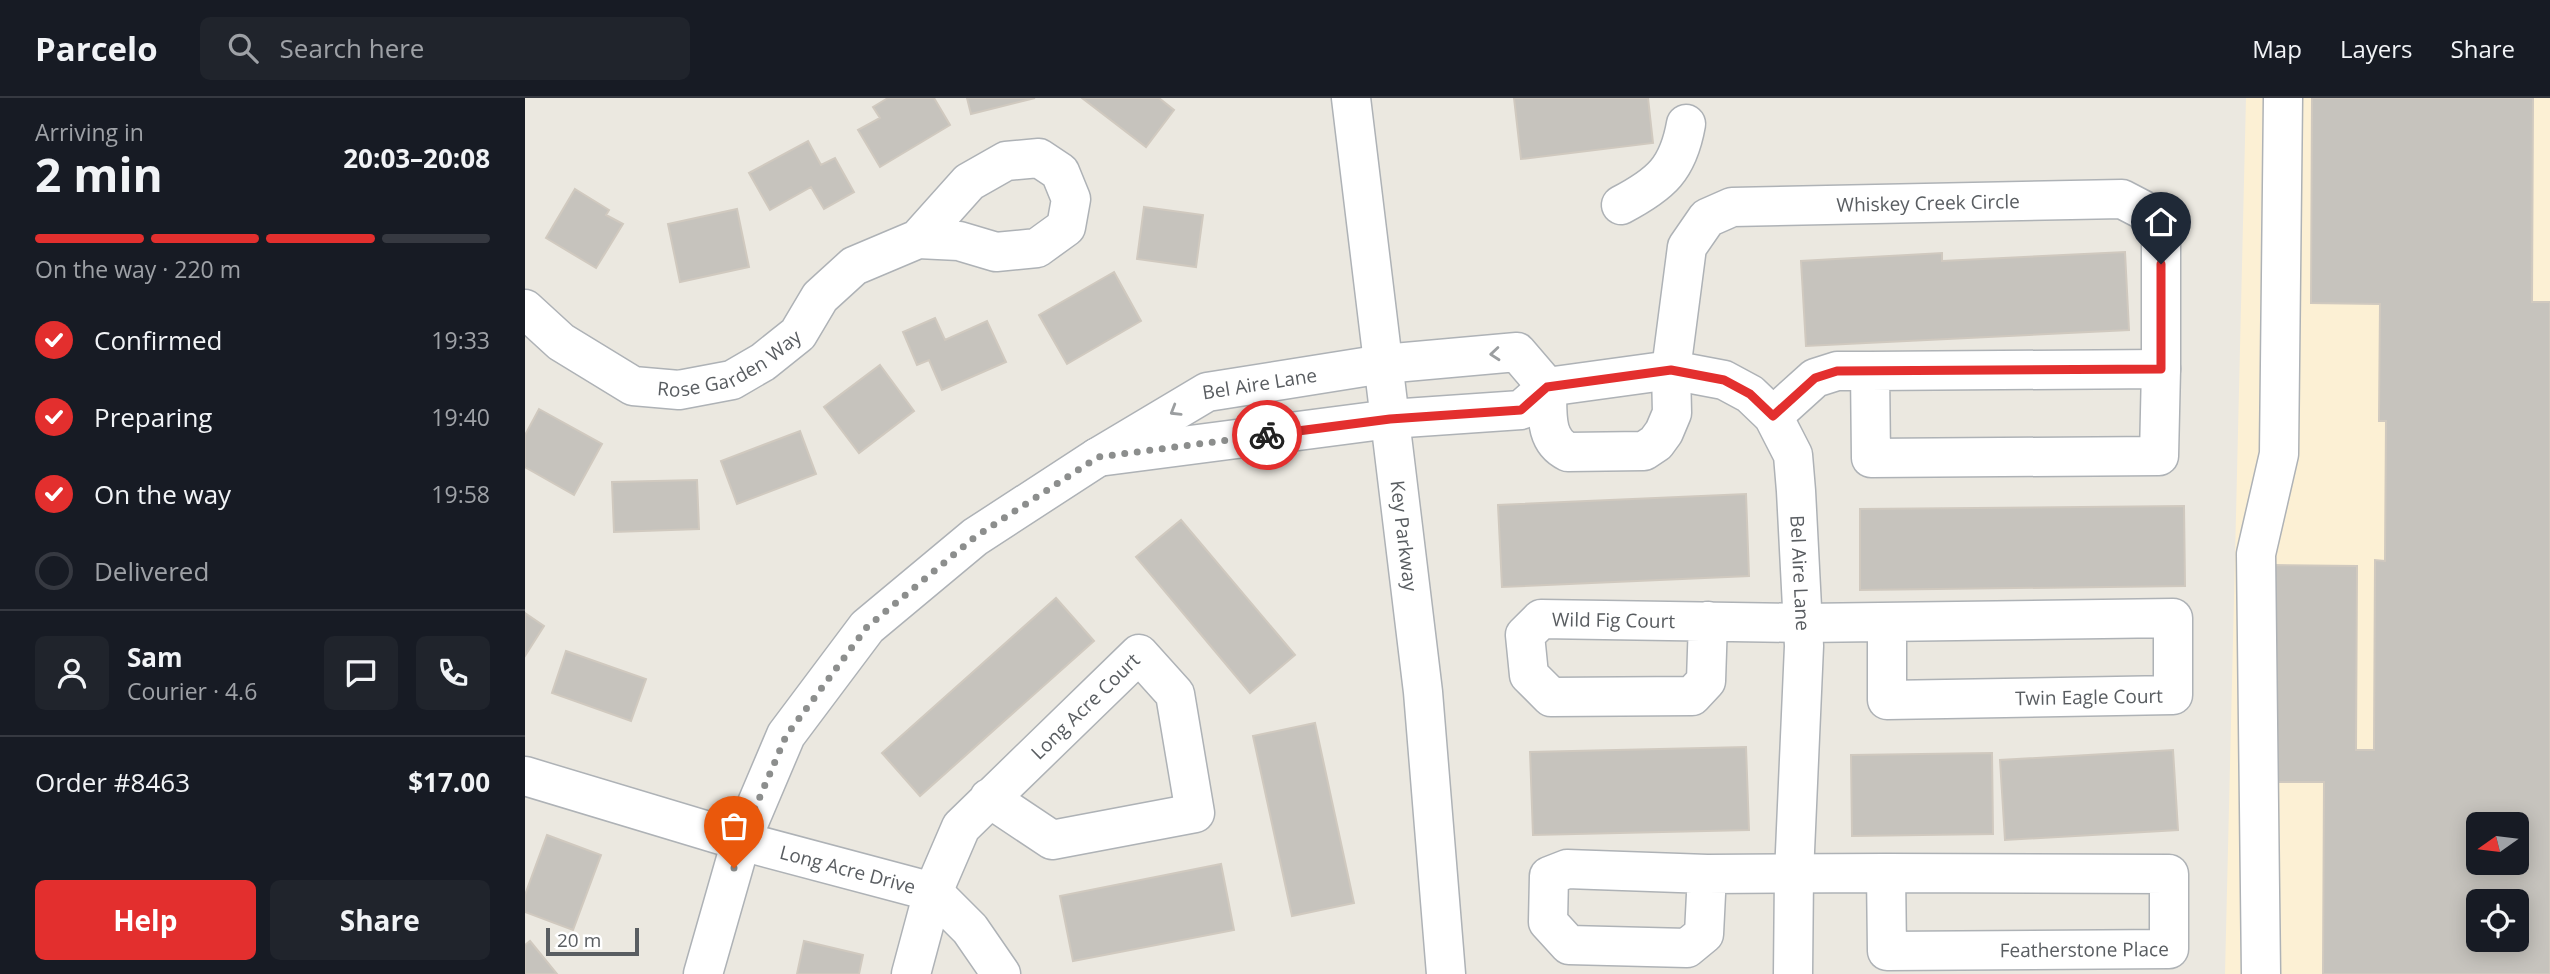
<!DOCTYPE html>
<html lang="en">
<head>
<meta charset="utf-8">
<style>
  :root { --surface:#171b24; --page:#20242c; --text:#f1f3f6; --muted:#9ea1a6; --line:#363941; --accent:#e32f2e }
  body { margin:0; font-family:"Open Sans",sans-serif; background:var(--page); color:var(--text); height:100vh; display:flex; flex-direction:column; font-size:26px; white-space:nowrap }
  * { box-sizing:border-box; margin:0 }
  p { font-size:23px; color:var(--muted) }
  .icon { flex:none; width:38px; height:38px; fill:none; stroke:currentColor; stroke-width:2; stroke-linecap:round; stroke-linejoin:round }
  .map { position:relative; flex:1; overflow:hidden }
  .details { display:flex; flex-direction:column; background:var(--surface); width:525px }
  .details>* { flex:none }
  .needle { width:46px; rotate:256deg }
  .controls { position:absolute; left:1941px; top:714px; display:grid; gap:14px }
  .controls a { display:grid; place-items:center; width:63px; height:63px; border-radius:10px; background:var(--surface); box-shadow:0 4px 18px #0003; font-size:35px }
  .scale { position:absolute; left:21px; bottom:18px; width:93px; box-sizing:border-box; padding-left:7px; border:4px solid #595d61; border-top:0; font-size:19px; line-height:24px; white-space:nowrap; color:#595d61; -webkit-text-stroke:5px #fff; paint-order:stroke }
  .pin { position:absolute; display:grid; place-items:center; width:60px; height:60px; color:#fff; margin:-72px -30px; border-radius:50% 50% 50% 0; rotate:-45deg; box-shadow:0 0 7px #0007 }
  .pin .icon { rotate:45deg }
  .courier { position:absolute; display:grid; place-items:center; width:70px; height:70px; margin:-35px; border:5px solid #e32f2e; border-radius:50%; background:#fff; color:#222; box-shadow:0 2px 9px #0007 }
  .summary em { font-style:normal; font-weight:700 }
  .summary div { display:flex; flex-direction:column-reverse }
  .summary { display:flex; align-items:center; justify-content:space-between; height:119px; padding:0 35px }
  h1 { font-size:46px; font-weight:700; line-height:52px }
  .bar { display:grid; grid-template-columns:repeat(4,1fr); gap:10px 7px; align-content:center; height:84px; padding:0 35px }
  .bar i { height:9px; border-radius:5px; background:var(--line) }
  .bar .current { background:var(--accent) }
  .bar p { grid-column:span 4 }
  .line { display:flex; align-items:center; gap:18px; padding:0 35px; border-top:2px solid var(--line) }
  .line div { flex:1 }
  .round { display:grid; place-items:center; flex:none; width:74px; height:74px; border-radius:10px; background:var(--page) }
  ol { padding:0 35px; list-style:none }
  li { display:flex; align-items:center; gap:21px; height:77px }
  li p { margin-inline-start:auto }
  li .icon { padding:7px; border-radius:50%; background:var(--accent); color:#fff; stroke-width:4 }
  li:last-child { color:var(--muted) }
  li i { width:38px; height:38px; border:4px solid var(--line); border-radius:50% }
  .primary-button { display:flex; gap:14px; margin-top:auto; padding:14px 35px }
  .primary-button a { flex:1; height:80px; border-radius:10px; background:var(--accent); color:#fff; font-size:28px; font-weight:700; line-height:80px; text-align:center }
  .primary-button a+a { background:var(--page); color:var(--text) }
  header { display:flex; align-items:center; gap:42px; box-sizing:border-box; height:98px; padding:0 35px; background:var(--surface); border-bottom:2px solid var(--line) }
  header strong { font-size:33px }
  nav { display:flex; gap:38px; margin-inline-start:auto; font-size:24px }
  .search { width:490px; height:63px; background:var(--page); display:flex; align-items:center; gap:18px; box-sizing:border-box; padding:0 24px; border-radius:10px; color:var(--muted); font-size:26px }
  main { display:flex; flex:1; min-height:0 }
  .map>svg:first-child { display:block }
</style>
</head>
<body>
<header>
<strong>Parcelo</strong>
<div class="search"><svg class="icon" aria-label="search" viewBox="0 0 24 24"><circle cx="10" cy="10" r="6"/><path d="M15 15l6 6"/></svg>Search here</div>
<nav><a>Map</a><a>Layers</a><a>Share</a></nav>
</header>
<main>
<section class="details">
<div class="summary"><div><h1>2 min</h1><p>Arriving in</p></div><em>20:03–20:08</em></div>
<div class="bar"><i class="current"></i><i class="current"></i><i class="current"></i><i></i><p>On the way · 220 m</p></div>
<ol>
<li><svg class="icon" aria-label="check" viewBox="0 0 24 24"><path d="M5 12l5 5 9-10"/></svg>Confirmed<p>19:33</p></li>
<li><svg class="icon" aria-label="check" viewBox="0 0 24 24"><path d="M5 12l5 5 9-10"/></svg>Preparing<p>19:40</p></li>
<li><svg class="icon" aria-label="check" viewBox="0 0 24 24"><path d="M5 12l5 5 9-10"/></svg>On the way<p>19:58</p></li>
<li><i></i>Delivered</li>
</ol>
<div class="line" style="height:126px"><a class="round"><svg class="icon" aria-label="person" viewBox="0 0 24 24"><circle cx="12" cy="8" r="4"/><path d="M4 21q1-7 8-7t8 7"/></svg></a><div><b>Sam</b><p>Courier · 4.6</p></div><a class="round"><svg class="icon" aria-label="chat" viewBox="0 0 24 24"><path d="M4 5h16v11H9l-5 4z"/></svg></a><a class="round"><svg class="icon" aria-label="phone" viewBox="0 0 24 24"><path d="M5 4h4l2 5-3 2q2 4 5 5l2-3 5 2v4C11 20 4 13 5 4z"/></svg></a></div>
<div class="line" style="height:91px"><div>Order #8463</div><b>$17.00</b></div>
<div class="primary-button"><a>Help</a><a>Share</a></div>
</section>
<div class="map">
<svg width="2025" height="876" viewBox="0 0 2025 876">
  <rect width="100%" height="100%" fill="#ebe8e0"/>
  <path fill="#fcf0d4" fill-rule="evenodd" d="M 1721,0 L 2025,0 L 2025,876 L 1700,876 ZM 1953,726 L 1992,726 L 1992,765 L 1953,765 ZM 1953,803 L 1992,803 L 1992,842 L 1953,842 Z"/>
  <path fill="#c6c3bd" stroke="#d0c9bf" stroke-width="2" fill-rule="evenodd" d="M 363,0 L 409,0 L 425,27 L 355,69 L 333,32 L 355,20 L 348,9 Z
    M 442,0 L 510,0 L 446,16 Z
    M 557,0 L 634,0 L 649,12 L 621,49 Z
    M 989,0 L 1123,0 L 1128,45 L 996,61 Z
    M 1787,0 L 2008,0 L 2007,204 L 2025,204 L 2025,876 L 1798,876 L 1799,684 L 1749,684 L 1750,467 L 1832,468 L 1831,652 L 1849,652 L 1850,462 L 1860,463 L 1861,323 L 1854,323 L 1855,206 L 1786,205 ZM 1953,726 L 1992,726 L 1992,765 L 1953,765 ZM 1953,803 L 1992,803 L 1992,842 L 1953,842 Z
    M 283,43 L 296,67 L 310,60 L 329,94 L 299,111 L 286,89 L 245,112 L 224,75 Z
    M 50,91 L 84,112 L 81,117 L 98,126 L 71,170 L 21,140 Z
    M 619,109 L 678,117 L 671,169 L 612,161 Z
    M 212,111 L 224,169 L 155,184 L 143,126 Z
    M 1600,154 L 1604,232 L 1281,248 L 1276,163 L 1417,155 L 1417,163 Z
    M 589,174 L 616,223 L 542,266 L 514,217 Z
    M 410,220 L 420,242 L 462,223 L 481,264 L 417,292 L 404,262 L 392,267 L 378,234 Z
    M 355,267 L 389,313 L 334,355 L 299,309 Z
    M 14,311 L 77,346 L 49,397 L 0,369 L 0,337 Z
    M 275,333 L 291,376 L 212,406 L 196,363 Z
    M 172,382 L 174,431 L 89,434 L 87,384 Z
    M 1221,396 L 1224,478 L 977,489 L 973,407 Z
    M 1659,408 L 1660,488 L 1335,492 L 1335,411 Z
    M 656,422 L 770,557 L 725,595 L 611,459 Z
    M 531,500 L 569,543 L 395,698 L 357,655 Z
    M 0,515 L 19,528 L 0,558 Z
    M 41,553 L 121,581 L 106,623 L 27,595 Z
    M 790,625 L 829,805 L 767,818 L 728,638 Z
    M 1221,649 L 1224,732 L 1008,737 L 1005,654 Z
    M 1648,652 L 1653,732 L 1480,742 L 1475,662 Z
    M 1467,655 L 1468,736 L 1327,738 L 1326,657 Z
    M 22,737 L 76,757 L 48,832 L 0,814 L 0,797 Z
    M 696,766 L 709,832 L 548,863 L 535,798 Z
    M 5,843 L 32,876 L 0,876 L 0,847 Z
    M 279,843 L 338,857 L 334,876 L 272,876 Z"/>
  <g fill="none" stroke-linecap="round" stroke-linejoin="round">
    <g stroke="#aeb2b6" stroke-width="41">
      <g id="minor">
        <path id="s1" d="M 826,0 L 898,594 L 921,876"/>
        <path d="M 1096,107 C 1136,86 1153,71 1161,26"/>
        <path id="s2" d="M 0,211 L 36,244 L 108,288 L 154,292 L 207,282 L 238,264 L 273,236 L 295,199 L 329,168 L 393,141 L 444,84 L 481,63 L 514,60 L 535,74 L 546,101 L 541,129 L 512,150 L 471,154 L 434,143 L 393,141"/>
        <path id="s3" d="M 1022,289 C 1023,313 1018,342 1043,354 L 1119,353 L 1131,345 L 1139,334 L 1147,315 L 1146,272 L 1162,149 L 1182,120 L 1207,109 L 1597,101 L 1620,113 L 1636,139 L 1636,271"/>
        <path d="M 1248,318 L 1290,280 L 1312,273 L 1345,273 L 1636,271 L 1634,358 L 1346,360 L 1345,273"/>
        <path id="s4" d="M 573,359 L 865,321 L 996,312 L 1022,289 L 1146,272 L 1199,282 L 1225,296 L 1248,318 L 1268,357 L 1271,393 L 1279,548 L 1269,776 L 1268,876"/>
        <path id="s5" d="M 1183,523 L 1181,583 L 1167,598 L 1026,599 L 1004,577 L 1000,537 L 1016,521 L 1278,525 L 1648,520 L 1648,597 L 1362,602 L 1362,525"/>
        <path id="s6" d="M 0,678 L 216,743 L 408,794 L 445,831 L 476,876"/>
        <path id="s7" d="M 1182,776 L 1179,836 L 1162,850 L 1044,847 L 1023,824 L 1024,778 L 1042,771 L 1182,776 L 1361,775 L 1362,853 L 1644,851 L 1644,776 L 1361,775"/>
        <path id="s8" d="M 178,876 L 216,743 L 261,637 L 342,529 L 450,439 L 573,359 L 682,294 L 858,266 L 992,254 L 1022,289"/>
        <path id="s9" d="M 386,876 L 408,794 L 436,729 L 614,556 L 650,596 L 670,715 L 527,742 L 464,700"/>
        <path d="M 1736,876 L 1731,456 L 1754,356 L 1758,0"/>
      </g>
    </g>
    <use href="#minor" stroke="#fff" stroke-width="38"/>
  </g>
  <defs><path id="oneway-chevron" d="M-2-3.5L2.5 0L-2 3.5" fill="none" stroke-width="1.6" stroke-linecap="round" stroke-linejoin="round" transform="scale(1.75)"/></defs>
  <g stroke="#9b9ea0">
    <use href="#oneway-chevron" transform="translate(970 256) rotate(175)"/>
    <use href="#oneway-chevron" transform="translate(650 313) rotate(149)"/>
  </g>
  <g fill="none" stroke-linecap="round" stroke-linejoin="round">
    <path stroke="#8c8e8d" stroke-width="7" stroke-dasharray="0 12.6" d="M 209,770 L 216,743 L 261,638 L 342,529 L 450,439 L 573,359 L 742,337"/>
    <path stroke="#e32f2e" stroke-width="9" d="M 742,337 L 865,321 L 996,312 L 1022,289 L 1146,272 L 1199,282 L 1225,296 L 1248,318 L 1290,280 L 1312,273 L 1636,271 L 1636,166"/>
  </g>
  <g text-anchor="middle" stroke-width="5" stroke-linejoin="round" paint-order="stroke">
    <g font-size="19" fill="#595d61" stroke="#fff">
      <text dy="7" stroke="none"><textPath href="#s3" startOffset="623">Whiskey Creek Circle</textPath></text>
      <text dy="7" stroke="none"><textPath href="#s2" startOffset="236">Rose Garden Way</textPath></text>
      <text dy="7" stroke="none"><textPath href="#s8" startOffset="856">Bel Aire Lane</textPath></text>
      <text dy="7" stroke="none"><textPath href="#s1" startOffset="441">Key Parkway</textPath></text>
      <text dy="7" stroke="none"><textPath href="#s4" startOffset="863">Bel Aire Lane</textPath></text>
      <text dy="7" stroke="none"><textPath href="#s5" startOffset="388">Wild Fig Court</textPath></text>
      <text transform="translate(1564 599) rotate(-1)" y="7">Twin Eagle Court</text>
      <text dy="7" stroke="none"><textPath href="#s9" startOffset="329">Long Acre Court</textPath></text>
      <text dy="7" stroke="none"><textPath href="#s6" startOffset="336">Long Acre Drive</textPath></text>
      <text dy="7" stroke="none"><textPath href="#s7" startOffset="891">Featherstone Place</textPath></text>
    </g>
  </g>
</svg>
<div class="controls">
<a><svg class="needle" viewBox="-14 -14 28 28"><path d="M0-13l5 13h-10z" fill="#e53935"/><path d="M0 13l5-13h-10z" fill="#9ea1a6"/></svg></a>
<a><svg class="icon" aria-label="locate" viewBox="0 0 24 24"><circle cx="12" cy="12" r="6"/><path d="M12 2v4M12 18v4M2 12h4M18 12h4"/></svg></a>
</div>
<div class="scale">20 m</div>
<div class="pin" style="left:209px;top:770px;background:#ea580c"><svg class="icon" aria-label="bag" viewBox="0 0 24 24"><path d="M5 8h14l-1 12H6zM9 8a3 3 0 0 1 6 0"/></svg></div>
<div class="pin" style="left:1636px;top:166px;background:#1f2937"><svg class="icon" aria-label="home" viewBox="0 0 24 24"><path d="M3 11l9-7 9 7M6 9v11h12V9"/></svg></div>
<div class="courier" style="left:742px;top:337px"><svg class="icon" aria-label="bike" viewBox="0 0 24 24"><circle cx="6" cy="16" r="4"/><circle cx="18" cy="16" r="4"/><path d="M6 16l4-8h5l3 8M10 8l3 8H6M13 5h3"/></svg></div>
</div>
</main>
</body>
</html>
